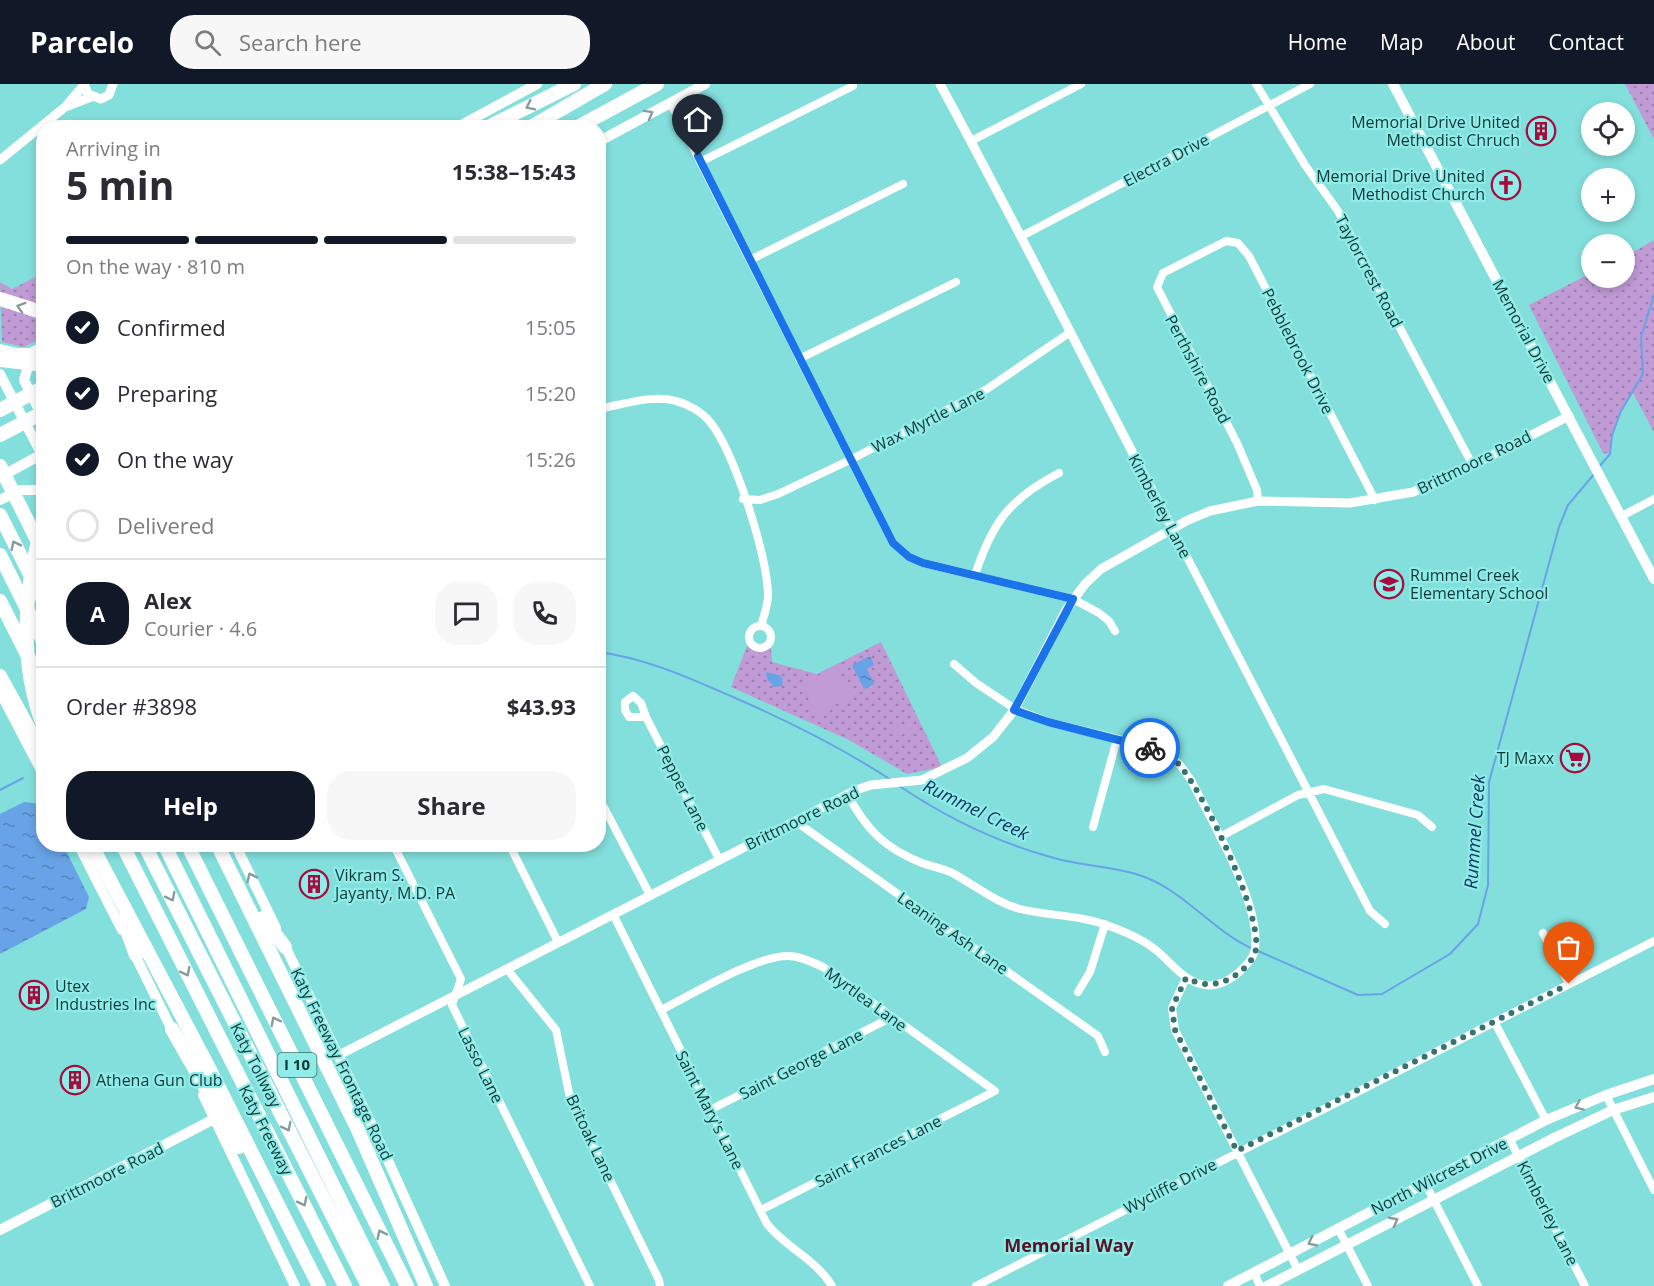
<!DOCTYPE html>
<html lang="en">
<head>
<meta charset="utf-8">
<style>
  :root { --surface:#fff; --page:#f7f7f7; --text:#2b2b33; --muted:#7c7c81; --line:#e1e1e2; --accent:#111827 }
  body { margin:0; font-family:"Open Sans",sans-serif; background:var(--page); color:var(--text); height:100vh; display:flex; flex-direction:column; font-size:22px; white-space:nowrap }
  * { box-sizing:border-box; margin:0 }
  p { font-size:20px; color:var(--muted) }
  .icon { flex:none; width:33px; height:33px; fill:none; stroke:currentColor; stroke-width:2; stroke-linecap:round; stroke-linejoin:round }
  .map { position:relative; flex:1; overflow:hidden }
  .drawer { position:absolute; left:36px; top:36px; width:570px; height:732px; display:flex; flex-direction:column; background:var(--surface); border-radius:24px; box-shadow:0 3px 9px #0003 }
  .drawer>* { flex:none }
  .buttons { position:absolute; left:1581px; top:18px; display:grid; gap:12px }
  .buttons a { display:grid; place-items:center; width:54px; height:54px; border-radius:50%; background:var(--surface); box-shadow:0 3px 9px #0003; font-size:30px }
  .pin { position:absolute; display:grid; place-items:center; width:51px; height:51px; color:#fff; margin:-62px -26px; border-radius:50% 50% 50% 0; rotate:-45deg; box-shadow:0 0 6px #0007 }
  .pin .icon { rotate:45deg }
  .courier { position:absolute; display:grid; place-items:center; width:60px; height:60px; margin:-30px; border:4px solid #1a73e8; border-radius:50%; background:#fff; color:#222; box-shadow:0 2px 8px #0007 }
  .head em { font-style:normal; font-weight:700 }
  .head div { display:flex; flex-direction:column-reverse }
  .head { display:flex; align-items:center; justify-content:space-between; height:102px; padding:0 30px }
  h1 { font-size:39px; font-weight:700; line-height:45px }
  .bar { display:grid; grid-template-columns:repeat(4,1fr); gap:9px 6px; align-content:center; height:72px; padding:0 30px }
  .bar i { height:8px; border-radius:4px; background:var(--line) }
  .bar .selected { background:var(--accent) }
  .bar p { grid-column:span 4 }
  .line { display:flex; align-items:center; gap:15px; padding:0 30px; border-top:2px solid var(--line) }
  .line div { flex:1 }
  .round { display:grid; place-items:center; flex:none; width:63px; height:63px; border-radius:24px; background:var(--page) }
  ol { padding:0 30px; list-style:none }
  li { display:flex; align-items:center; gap:18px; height:66px }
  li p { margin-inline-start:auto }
  li .icon { padding:6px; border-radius:50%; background:var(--accent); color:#fff; stroke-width:4 }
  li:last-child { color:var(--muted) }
  li i { width:33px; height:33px; border:3px solid var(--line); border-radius:50% }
  .button { display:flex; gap:12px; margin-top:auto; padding:12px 30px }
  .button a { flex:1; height:69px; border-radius:24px; background:var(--accent); color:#fff; font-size:24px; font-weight:700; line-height:69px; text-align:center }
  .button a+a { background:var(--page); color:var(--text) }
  header { display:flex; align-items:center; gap:36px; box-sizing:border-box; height:84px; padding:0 30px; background:var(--accent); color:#fff }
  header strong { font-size:28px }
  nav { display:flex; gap:33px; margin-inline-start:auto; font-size:21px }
  .search { width:420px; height:54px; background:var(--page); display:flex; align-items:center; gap:15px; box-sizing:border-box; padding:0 21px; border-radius:24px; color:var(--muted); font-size:22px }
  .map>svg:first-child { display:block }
</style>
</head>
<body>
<header>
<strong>Parcelo</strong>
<div class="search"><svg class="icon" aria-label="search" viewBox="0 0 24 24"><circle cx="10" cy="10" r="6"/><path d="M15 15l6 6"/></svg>Search here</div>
<nav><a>Home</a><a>Map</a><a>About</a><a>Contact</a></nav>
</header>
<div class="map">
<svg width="1654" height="1202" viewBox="0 0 1654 1202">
  <defs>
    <pattern id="park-dots" width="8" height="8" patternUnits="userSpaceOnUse" patternTransform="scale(1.5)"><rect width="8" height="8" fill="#c09bd5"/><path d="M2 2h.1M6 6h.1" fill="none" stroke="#9b7fae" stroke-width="1.8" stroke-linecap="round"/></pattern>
    <pattern id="water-ripples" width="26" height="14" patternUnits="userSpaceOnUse" patternTransform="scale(1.5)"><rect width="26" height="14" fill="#68a3e7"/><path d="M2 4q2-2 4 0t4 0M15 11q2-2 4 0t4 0" fill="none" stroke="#5486bc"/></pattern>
  </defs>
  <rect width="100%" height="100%" fill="#83dfdc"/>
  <path fill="url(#park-dots)" d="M 1625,0 L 1654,0 L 1654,55 Z
    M 1654,156 L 1654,348 L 1633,309 C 1619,328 1613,346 1610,370 L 1603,369 L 1529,221 L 1591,189 L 1592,194 L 1624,194 L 1625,173 Z
    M 43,189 L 43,253 L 24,263 L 2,258 L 0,198 L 12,205 Z
    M 881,558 L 942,683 L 907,690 L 849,656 L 731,603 L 747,562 L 758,568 L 771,564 L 772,578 L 817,590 Z"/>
  <path fill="#c09bd5" d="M 837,582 L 852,612 L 819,629 L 815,628 L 802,600 Z
    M 907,639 L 911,646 L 895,655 L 891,647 Z"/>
  <path fill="url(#water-ripples)" d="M 870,572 L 874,581 L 867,585 L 874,600 L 864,605 L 852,581 Z
    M 766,588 L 779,591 L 783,595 L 782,602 L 774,603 L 767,595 Z
    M 24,718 L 42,720 L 44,760 L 63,761 L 89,813 L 86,825 L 0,870 L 0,730 Z"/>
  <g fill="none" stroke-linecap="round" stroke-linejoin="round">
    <path stroke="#68a3e7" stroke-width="2" d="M 1598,384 L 1610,370 L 1612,351 L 1621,327 L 1643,290 L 1641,253 L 1654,211
      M 598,568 C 646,574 689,594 733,613 C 788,637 841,663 891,696
      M 898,701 C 945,733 999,759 1054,774 C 1081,782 1111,782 1139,791 C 1183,805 1211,846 1253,865
      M 0,706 L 23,694
      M 1258,867 L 1358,911 L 1382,910 L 1450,870 L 1478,840 L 1488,801 L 1489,698 L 1559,443 L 1568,421 L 1595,389"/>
    <path stroke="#fff" stroke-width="8" d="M 1256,0 L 1305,81 L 1338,127 L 1472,380
      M 670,18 L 893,459 L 909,473 L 923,479 L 1073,515 L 1099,529 L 1109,537 L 1115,547
      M 971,57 L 1081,0
      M 700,78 L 853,2
      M 1022,152 L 1310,0
      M 750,176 L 903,100
      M 799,275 L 956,198
      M 598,325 C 622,321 652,310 676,317 C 688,320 702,328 710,338 C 734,367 768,473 768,511 C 768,521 764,532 761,542
      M 743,415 L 760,416 L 778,410 L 850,376 L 987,305 L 1069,249
      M 1258,417 L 1257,406 L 1237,359 L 1157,203 L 1163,189 L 1226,157 L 1238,159 L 1249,172 L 1375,416
      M 1622,432 L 1654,415
      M 1172,444 L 1370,827 L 1385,840
      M 975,491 C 992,439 1009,415 1059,389
      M749 553a11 11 0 1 1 22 0a11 11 0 1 1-22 0Z
      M 646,633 L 629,633 L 625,626 L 625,618 L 633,612 L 641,619 L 646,633 L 719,775
      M 847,710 C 867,746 884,764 922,779 C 933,783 946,785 956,791 C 977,803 997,819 1020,825 C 1049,832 1081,831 1109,842 C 1126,848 1144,856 1157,867 C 1172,879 1184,898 1205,901 C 1216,903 1229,897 1238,889 C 1245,882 1254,875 1255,864 C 1261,819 1211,736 1191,696 L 1180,681 L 1168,670 L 1146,662 L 1048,638 L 1015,625 L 976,599 L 954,580
      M 598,712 L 650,811
      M 795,737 L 1098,952 L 1105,968
      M 1093,743 L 1117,655
      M 1220,753 L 1298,711 L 1324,705 L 1418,731 L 1432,743
      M 393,760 L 461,895 L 452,921 L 590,1202
      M 509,760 L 558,858
      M 613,830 L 767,1140 C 786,1164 816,1175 832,1202
      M 1543,849 L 1569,900
      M 507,885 L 556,946 L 570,1014 L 659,1196 L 660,1202
      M 1186,894 L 1172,924 L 1175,946 L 1298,1186
      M 1078,908 L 1090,888 L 1105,840
      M 661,926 C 693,910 755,872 788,872 C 800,872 812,878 823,883 L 995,1007 L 761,1126
      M 1495,939 L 1546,1036
      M 1606,1011 L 1654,1106
      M 710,1026 L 892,933
      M 1510,1056 L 1585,1202
      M 1425,1099 L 1478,1202
      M 1338,1144 L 1368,1202
      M 1254,1189 L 1260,1202
      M 976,1202 L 1654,857"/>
    <path stroke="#fff" stroke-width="9" d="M 84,0 L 88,10 L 101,15 L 109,11 L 113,0
      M 940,0 C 1020,147 1094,296 1172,444
      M 65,23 L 91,13
      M 0,76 L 65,23 L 84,1
      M 339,971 L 856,706 L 871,701 L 922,696 L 967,674 L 993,653 L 1015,625 L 1066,526 L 1085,500 L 1101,485 L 1188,436 L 1210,427 L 1258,417 L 1350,419 L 1413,408 L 1447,394 L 1569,332"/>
    <path stroke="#fff" stroke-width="10" d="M 1393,0 L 1654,495
      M 456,44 L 537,0
      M 598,58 L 705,0
      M 0,265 L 17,269 L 32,269
      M 32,269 L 24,296 L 44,336
      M 27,271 L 44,262
      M 0,290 L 44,375
      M 0,393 L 44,369
      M 0,416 L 20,406 L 44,406
      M 0,608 L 44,692
      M 78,760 L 122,846
      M 235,760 L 276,844
      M 283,858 L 370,1037 L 445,1202
      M 132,865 L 174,950
      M 203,1011 L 295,1202
      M 0,1146 L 214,1035
      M 1228,1202 L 1546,1036 L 1606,1011 L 1654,995
      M 1267,1202 L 1554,1054 L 1613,1026 L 1654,1013"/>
    <path stroke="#fff" stroke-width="14" d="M 486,44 L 574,0
      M 529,44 L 605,0
      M 576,44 L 657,0
      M 0,215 L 44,229
      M 0,276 L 44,281
      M 0,326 L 44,303
      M 0,351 L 44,328
      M 0,382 L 39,460
      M 0,431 L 44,518
      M 44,435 C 24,503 18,577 44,644
      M 0,471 L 44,559
      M 0,517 L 44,604
      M 0,592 L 44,672
      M 91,760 L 208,982 L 319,1202
      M 122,760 L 345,1202
      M 144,760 L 368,1202
      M 164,760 L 383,1202
      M 187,760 L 407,1202
      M 217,760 L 358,1046 L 426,1202
      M 263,834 L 285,863
      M 123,836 L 136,871
      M 172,945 L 239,1063"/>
  </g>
  <defs><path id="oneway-chevron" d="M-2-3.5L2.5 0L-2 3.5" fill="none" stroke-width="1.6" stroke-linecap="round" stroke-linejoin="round" transform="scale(1.5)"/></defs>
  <g stroke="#889c9b">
    <use href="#oneway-chevron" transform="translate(530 22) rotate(154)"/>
    <use href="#oneway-chevron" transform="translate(649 30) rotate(-29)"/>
    <use href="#oneway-chevron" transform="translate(21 223) rotate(-162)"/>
    <use href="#oneway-chevron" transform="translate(15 461) rotate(-116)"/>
    <use href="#oneway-chevron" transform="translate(251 793) rotate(-116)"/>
    <use href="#oneway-chevron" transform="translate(171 813) rotate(63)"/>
    <use href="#oneway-chevron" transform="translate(186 888) rotate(63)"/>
    <use href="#oneway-chevron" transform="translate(275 937) rotate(-117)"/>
    <use href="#oneway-chevron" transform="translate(1579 1022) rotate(157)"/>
    <use href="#oneway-chevron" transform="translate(287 1043) rotate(63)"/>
    <use href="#oneway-chevron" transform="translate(303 1118) rotate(63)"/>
    <use href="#oneway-chevron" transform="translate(1394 1137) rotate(-28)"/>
    <use href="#oneway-chevron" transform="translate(381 1150) rotate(-116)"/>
    <use href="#oneway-chevron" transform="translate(1312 1158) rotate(153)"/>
  </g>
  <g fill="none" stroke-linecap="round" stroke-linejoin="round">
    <path stroke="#387271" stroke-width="6" stroke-dasharray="0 10.8" d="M 1150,664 C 1162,668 1173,673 1181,683 C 1205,712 1261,828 1256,865 C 1254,877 1240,890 1229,895 C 1213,903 1201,901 1186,894 L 1172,924 L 1175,946 L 1237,1067 L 1569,900"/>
    <path stroke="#1a73e8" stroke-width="8" d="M 698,72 L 893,459 L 909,473 L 923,479 L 1073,515 L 1014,626 L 1048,638 L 1150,664"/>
  </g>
  <defs>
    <g id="building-ring" transform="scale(1.5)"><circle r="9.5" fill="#90ece9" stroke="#a60c3b" stroke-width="1.5"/><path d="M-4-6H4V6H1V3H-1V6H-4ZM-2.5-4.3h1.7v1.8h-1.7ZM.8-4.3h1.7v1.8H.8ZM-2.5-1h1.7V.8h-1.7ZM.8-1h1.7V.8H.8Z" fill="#a60c3b"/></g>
    <g id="church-ring" transform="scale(1.5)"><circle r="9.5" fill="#90ece9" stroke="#a60c3b" stroke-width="1.5"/><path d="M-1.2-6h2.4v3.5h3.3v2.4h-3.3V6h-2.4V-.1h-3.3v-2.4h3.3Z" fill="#a60c3b"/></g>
    <g id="school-ring" transform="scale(1.5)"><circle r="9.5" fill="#90ece9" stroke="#a60c3b" stroke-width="1.5"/><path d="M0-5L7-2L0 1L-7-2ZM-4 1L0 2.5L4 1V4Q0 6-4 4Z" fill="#a60c3b"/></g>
    <g id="supermarket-ring" transform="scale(1.5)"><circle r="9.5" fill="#90ece9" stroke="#a60c3b" stroke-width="1.5"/><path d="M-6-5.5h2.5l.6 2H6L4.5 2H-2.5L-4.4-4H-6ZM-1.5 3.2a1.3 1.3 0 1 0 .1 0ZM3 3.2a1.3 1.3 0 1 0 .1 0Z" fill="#a60c3b"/></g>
  </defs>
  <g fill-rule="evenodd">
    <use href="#building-ring" x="1541" y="47"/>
    <use href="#church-ring" x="1506" y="101"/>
    <use href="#school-ring" x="1389" y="500"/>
    <use href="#supermarket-ring" x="1575" y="674"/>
    <use href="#building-ring" x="314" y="800"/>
    <use href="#building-ring" x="34" y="911"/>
    <use href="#building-ring" x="75" y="996"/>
  </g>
  <g text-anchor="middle" stroke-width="4.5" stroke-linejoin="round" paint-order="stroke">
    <rect fill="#90ece9" stroke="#366e6c" stroke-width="1.5" x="277.5" y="969" width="39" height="24" rx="4.5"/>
    <g font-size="15" font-weight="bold" fill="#103837">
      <text x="297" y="986">I 10</text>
    </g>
    <g font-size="16" fill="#103837" stroke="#90ece9" text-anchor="start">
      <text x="1520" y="44" text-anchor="end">Memorial Drive United<tspan x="1520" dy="18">Methodist Chruch</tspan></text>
      <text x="1485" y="98" text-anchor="end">Memorial Drive United<tspan x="1485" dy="18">Methodist Church</tspan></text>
      <text x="1410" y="497">Rummel Creek<tspan x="1410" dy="18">Elementary School</tspan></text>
      <text x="1554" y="680" text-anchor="end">TJ Maxx</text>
      <text x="335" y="797">Vikram S.<tspan x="335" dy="18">Jayanty, M.D. PA</tspan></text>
      <text x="55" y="908">Utex<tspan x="55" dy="18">Industries Inc</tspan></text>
      <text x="96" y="1002">Athena Gun Club</text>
    </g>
    <g font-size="16" fill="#103837" stroke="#90ece9">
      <text transform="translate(1166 76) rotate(-28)" y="6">Electra Drive</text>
      <text transform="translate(1369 187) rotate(62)" y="6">Taylorcrest Road</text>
      <text transform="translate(1524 247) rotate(62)" y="6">Memorial Drive</text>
      <text transform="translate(1298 267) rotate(63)" y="6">Pebblebrook Drive</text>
      <text transform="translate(1198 285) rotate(62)" y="6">Perthshire Road</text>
      <text transform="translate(928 336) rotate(-27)" y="6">Wax Myrtle Lane</text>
      <text transform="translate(1474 378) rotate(-26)" y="6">Brittmoore Road</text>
      <text transform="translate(1160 422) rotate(62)" y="6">Kimberley Lane</text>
      <text transform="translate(683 704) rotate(63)" y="6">Pepper Lane</text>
      <text transform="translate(802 734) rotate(-26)" y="6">Brittmoore Road</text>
      <text transform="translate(953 849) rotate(35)" y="6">Leaning Ash Lane</text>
      <text transform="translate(866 915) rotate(36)" y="6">Myrtlea Lane</text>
      <text transform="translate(342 980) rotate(64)" y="6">Katy Freeway Frontage Road</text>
      <text transform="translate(801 980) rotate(-27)" y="6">Saint George Lane</text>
      <text transform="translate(256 981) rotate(63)" y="6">Katy Tollway</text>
      <text transform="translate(481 981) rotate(64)" y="6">Lasso Lane</text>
      <text transform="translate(710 1026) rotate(63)" y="6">Saint Mary's Lane</text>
      <text transform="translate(266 1046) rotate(63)" y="6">Katy Freeway</text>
      <text transform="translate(591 1054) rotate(65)" y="6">Britoak Lane</text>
      <text transform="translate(878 1067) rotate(-27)" y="6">Saint Frances Lane</text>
      <text transform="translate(107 1091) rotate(-27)" y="6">Brittmoore Road</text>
      <text transform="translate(1439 1092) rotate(-27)" y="6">North Wilcrest Drive</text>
      <text transform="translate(1170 1102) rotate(-27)" y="6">Wycliffe Drive</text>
      <text transform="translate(1548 1129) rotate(63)" y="6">Kimberley Lane</text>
    </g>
    <g font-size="18" font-style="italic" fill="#0c3661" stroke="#90ece9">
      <text transform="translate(976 726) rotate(26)" y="6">Rummel Creek</text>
      <text transform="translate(1475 748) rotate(-86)" y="6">Rummel Creek</text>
    </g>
    <g font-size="18" font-weight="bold" fill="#571221" stroke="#90ece9">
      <text x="1069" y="1168">Memorial Way</text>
    </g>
  </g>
</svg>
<div class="buttons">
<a><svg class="icon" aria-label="locate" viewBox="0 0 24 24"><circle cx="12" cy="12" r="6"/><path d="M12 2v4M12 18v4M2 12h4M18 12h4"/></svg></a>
<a>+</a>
<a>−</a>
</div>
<div class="pin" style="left:1569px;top:900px;background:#ea580c"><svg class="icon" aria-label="bag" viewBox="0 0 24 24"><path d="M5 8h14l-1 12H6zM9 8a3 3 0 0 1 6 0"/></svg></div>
<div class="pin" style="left:698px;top:72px;background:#1f2937"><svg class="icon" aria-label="home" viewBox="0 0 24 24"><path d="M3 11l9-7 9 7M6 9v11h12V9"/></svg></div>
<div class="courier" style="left:1150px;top:664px"><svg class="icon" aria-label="bike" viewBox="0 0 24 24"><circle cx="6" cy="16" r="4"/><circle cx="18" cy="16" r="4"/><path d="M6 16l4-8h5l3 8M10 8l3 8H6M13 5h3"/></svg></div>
<section class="drawer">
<div class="head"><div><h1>5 min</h1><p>Arriving in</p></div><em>15:38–15:43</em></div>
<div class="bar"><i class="selected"></i><i class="selected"></i><i class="selected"></i><i></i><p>On the way · 810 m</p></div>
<ol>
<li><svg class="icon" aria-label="check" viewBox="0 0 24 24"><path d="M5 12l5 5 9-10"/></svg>Confirmed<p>15:05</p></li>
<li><svg class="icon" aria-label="check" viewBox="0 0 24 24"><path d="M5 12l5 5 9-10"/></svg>Preparing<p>15:20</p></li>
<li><svg class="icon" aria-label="check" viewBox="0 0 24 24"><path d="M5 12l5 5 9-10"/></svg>On the way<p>15:26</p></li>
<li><i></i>Delivered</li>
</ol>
<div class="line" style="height:108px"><b class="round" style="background:var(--accent);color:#fff">A</b><div><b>Alex</b><p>Courier · 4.6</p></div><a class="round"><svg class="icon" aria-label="chat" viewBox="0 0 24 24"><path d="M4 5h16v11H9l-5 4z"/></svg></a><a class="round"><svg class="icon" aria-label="phone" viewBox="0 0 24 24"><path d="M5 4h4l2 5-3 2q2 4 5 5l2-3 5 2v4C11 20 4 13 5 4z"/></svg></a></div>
<div class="line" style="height:78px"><div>Order #3898</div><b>$43.93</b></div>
<div class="button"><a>Help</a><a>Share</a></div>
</section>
</div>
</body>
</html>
